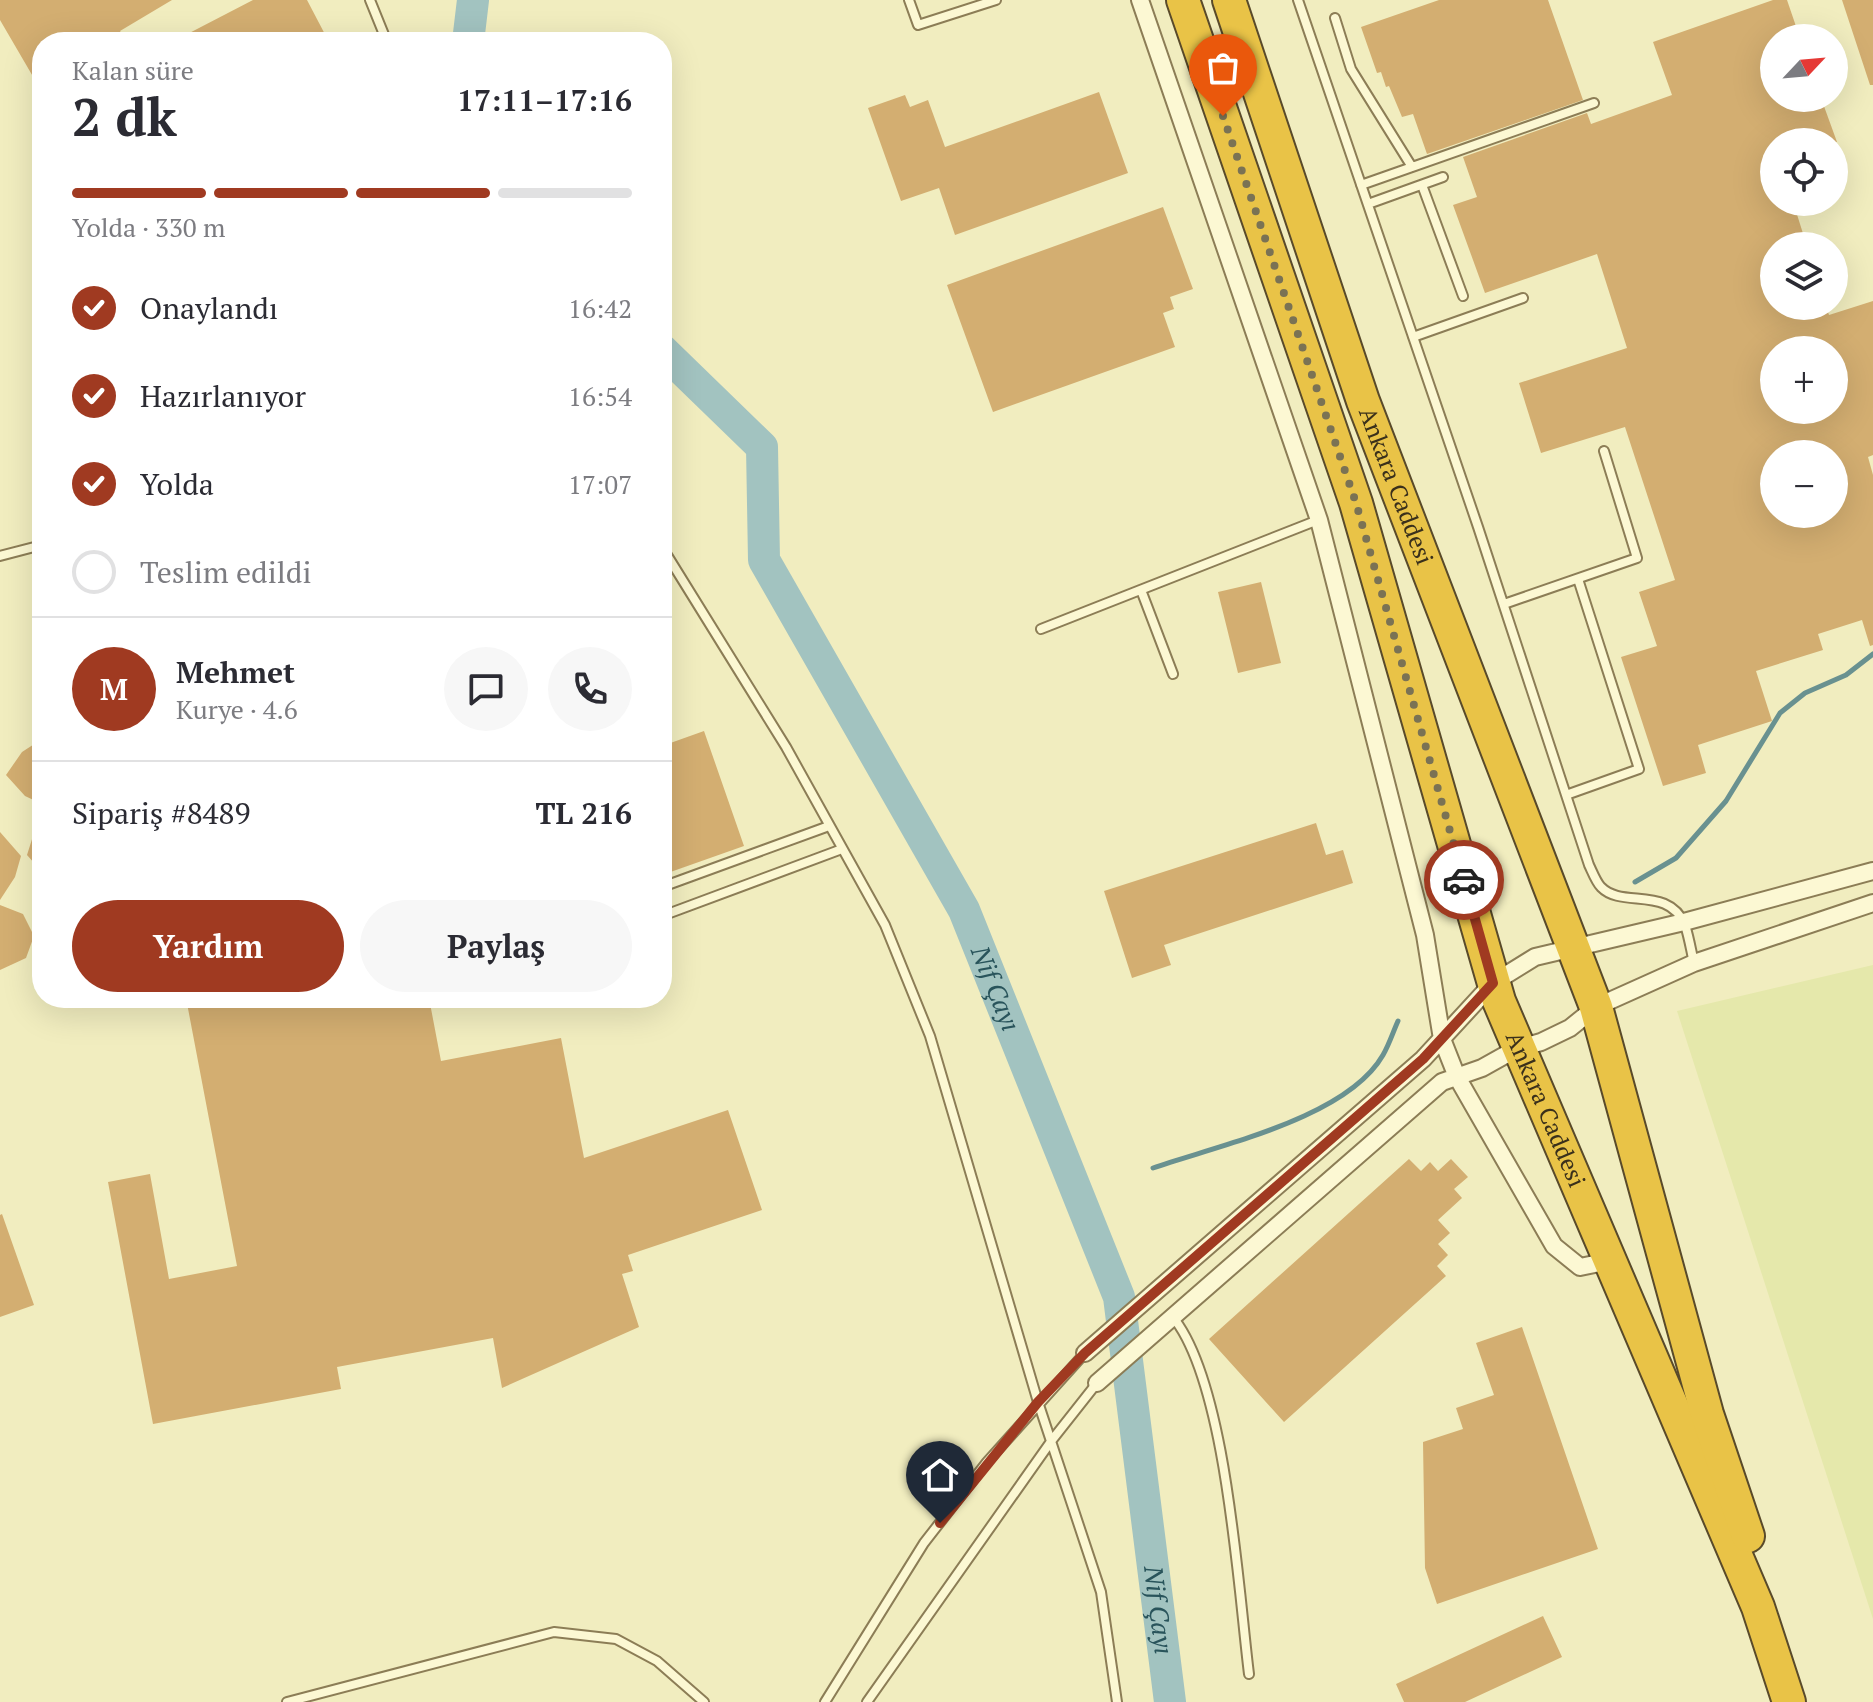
<!DOCTYPE html>
<html lang="tr">
<head>
<meta charset="utf-8">
<style>
  :root { --surface:#fff; --page:#f7f7f7; --text:#2b2b33; --muted:#7c7c81; --line:#e1e1e2; --accent:#a03a21 }
  body { margin:0; font-family:"PT Serif",serif; background:var(--page); color:var(--text); height:100vh; display:flex; flex-direction:column; font-size:30px; white-space:nowrap }
  * { box-sizing:border-box; margin:0 }
  p { font-size:26px; color:var(--muted) }
  .icon { flex:none; width:44px; height:44px; fill:none; stroke:currentColor; stroke-width:2; stroke-linecap:round; stroke-linejoin:round }
  .map { position:relative; flex:1; overflow:hidden }
  .drawer { position:absolute; left:32px; top:32px; width:640px; height:976px; display:flex; flex-direction:column; background:var(--surface); border-radius:32px; box-shadow:0 8px 32px #0002 }
  .drawer>* { flex:none }
  .needle { width:52px; rotate:64deg }
  .controls { position:absolute; left:1760px; top:24px; display:grid; gap:16px }
  .controls a { display:grid; place-items:center; width:88px; height:88px; border-radius:50%; background:var(--surface); box-shadow:0 8px 32px #0002; font-size:40px }
  .pin { position:absolute; display:grid; place-items:center; width:68px; height:68px; color:#fff; margin:-82px -34px; border-radius:50% 50% 50% 0; rotate:-45deg; box-shadow:0 0 8px #0007 }
  .pin .icon { rotate:45deg }
  .courier { position:absolute; display:grid; place-items:center; width:80px; height:80px; margin:-40px; border:6px solid #a03a21; border-radius:50%; background:#fff; color:#222; box-shadow:0 2px 10px #0007 }
  .headline em { font-style:normal; font-weight:600 }
  .headline div { display:flex; flex-direction:column-reverse }
  .headline { display:flex; align-items:center; justify-content:space-between; height:136px; padding:0 40px }
  h1 { font-size:52px; font-weight:600; line-height:60px }
  .bar { display:grid; grid-template-columns:repeat(4,1fr); gap:12px 8px; align-content:center; height:96px; padding:0 40px }
  .bar i { height:10px; border-radius:6px; background:var(--line) }
  .bar .current { background:var(--accent) }
  .bar p { grid-column:span 4 }
  .line { display:flex; align-items:center; gap:20px; padding:0 40px; border-top:2px solid var(--line) }
  .line div { flex:1 }
  .round { display:grid; place-items:center; flex:none; width:84px; height:84px; border-radius:42px; background:var(--page) }
  ol { padding:0 40px; list-style:none }
  li { display:flex; align-items:center; gap:24px; height:88px }
  li p { margin-inline-start:auto }
  li .icon { padding:8px; border-radius:50%; background:var(--accent); color:#fff; stroke-width:4 }
  li:last-child { color:var(--muted) }
  li i { width:44px; height:44px; border:4px solid var(--line); border-radius:50% }
  .button { display:flex; gap:16px; margin-top:auto; padding:16px 40px }
  .button a { flex:1; height:92px; border-radius:48px; background:var(--accent); color:#fff; font-size:32px; font-weight:600; line-height:92px; text-align:center }
  .button a+a { background:var(--page); color:var(--text) }
  .map>svg:first-child { display:block }
</style>
</head>
<body>
<div class="map">
<svg width="1873" height="1702" viewBox="0 0 1873 1702">
  <rect width="100%" height="100%" fill="#f1edbf"/>
  <path fill="#e5e8ab" d="M 1873,965 L 1873,1619 L 1677,1011 Z"/>
  <g fill="none" stroke-linecap="round" stroke-linejoin="round">
    <path stroke="#699190" stroke-width="5" d="M 1635,882 L 1676,858 L 1726,801 L 1780,713 L 1805,693 L 1846,675 L 1873,654
      M 1153,1168 C 1219,1145 1347,1118 1383,1055 C 1389,1045 1393,1032 1398,1021"/>
    <g stroke="#a2c3c0" stroke-width="32">
      <path d="M 468,42 L 473,0"/>
      <path id="s1" d="M 662,350 L 762,447 L 764,560 L 964,910 L 1119,1297 L 1170,1702"/>
    </g>
  </g>
  <path fill="#d3ae71" fill-rule="evenodd" d="M 0,0 L 172,0 L 120,31 L 127,42 L 42,42 L 42,92 L 0,20 Z
    M 253,0 L 307,0 L 329,42 L 172,42 Z
    M 1439,0 L 1548,0 L 1583,100 L 1427,154 L 1413,114 L 1402,117 L 1389,86 L 1386,87 L 1381,72 L 1377,73 L 1361,27 Z
    M 1773,0 L 1787,0 L 1800,38 L 1774,38 L 1774,98 L 1821,98 L 1837,142 L 1774,142 L 1774,202 L 1793,202 L 1807,246 L 1774,246 L 1774,306 L 1826,306 L 1829,315 L 1873,301 L 1873,455 L 1868,457 L 1873,475 L 1873,645 L 1870,646 L 1862,620 L 1818,634 L 1823,650 L 1756,671 L 1772,721 L 1698,745 L 1706,773 L 1663,786 L 1621,657 L 1657,646 L 1639,592 L 1675,580 L 1625,427 L 1541,453 L 1519,383 L 1627,348 L 1597,254 L 1485,293 L 1453,205 L 1477,197 L 1463,157 L 1587,113 L 1591,124 L 1672,95 L 1653,42 ZM 1774,350 L 1834,350 L 1834,410 L 1774,410 ZM 1774,454 L 1834,454 L 1834,514 L 1774,514 Z
    M 1842,0 L 1873,0 L 1873,85 L 1870,85 Z
    M 1099,92 L 1128,173 L 955,235 L 939,188 L 901,201 L 868,108 L 905,95 L 910,107 L 928,100 L 945,147 Z
    M 1163,207 L 1193,289 L 1170,297 L 1174,309 L 1163,313 L 1175,347 L 993,412 L 947,285 Z
    M 1261,582 L 1281,663 L 1238,673 L 1218,592 Z
    M 704,731 L 744,846 L 662,875 L 662,746 Z
    M 42,739 L 42,804 L 25,796 L 6,775 L 22,752 Z
    M 39,817 L 42,817 L 42,872 L 27,855 Z
    M 1316,823 L 1326,855 L 1343,850 L 1353,883 L 1164,945 L 1171,965 L 1132,978 L 1104,891 Z
    M 0,832 L 21,856 L 15,877 L 0,900 Z
    M 0,905 L 23,914 L 34,936 L 26,958 L 0,970 Z
    M 186,998 L 429,998 L 441,1061 L 561,1038 L 584,1158 L 728,1110 L 762,1210 L 628,1255 L 633,1271 L 622,1274 L 639,1327 L 502,1388 L 493,1338 L 337,1367 L 341,1389 L 153,1424 L 108,1182 L 150,1174 L 169,1279 L 237,1266 Z
    M 1409,1159 L 1421,1171 L 1430,1162 L 1438,1171 L 1451,1159 L 1468,1177 L 1454,1189 L 1462,1198 L 1438,1220 L 1450,1233 L 1438,1244 L 1448,1255 L 1437,1266 L 1446,1276 L 1284,1422 L 1209,1339 Z
    M 2,1214 L 34,1305 L 0,1317 L 0,1215 Z
    M 1522,1327 L 1598,1549 L 1437,1604 L 1425,1568 L 1423,1442 L 1463,1429 L 1456,1408 L 1494,1395 L 1476,1343 Z
    M 1543,1616 L 1562,1657 L 1465,1702 L 1404,1702 L 1396,1684 Z"/>
  <g fill="none" stroke-linecap="round" stroke-linejoin="round">
    <g stroke="#8c7d56" stroke-width="12">
      <path id="lane" d="M 370,0 L 387,42
        M 909,0 L 918,25 L 996,0
        M 1298,0 L 1478,527 L 1589,865 C 1592,871 1596,882 1601,887 C 1622,909 1668,885 1685,925 C 1689,937 1691,950 1694,963
        M 1335,18 L 1351,69 L 1412,167
        M 1361,185 L 1594,103
        M 1422,185 L 1463,296
        M 1368,204 L 1443,177
        M 1413,337 L 1523,298
        M 662,547 L 786,747 L 885,925 L 930,1036 L 1038,1402 L 1101,1592 L 1117,1702
        M 0,556 L 42,545
        M 1141,590 L 1173,674
        M 1504,604 L 1637,558 L 1604,451
        M 1041,629 L 1318,520
        M 1566,795 L 1639,769 L 1578,579
        M 662,887 L 829,826
        M 662,916 L 842,849
        M 1172,1316 C 1226,1380 1238,1586 1249,1674
        M 287,1702 L 554,1632 L 616,1639 L 657,1661 L 704,1702
        M 825,1702 L 924,1543 L 987,1462 L 1085,1353
        M 867,1702 L 1052,1440 L 1097,1383"/>
    </g>
    <g stroke="#8c7d56" stroke-width="20">
      <path id="street" d="M 1140,0 L 1319,520 L 1425,935 L 1442,1039 L 1457,1077 L 1554,1246 L 1580,1267 L 1609,1261
        M 1085,1353 L 1423,1059 L 1493,983 L 1535,957 L 1684,922 L 1873,871
        M 1097,1383 L 1442,1082 L 1482,1068 L 1516,1049 L 1541,1042 L 1570,1028 L 1596,1007 L 1694,963 L 1873,903"/>
    </g>
    <g stroke="#594a2a" stroke-width="36">
      <g id="highway">
        <path id="s2" d="M 1183,0 L 1356,503 L 1499,1001 L 1758,1607 L 1789,1702"/>
        <path id="s3" d="M 1229,0 L 1363,401 L 1596,1007 L 1707,1414 L 1748,1536"/>
      </g>
    </g>
    <use href="#lane" stroke="#fcf8d3" stroke-width="8"/>
    <use href="#street" stroke="#fcf8d3" stroke-width="16"/>
    <use href="#highway" stroke="#e9c347" stroke-width="32"/>
  </g>
  <g fill="none" stroke-linecap="round" stroke-linejoin="round">
    <path stroke="#7a7254" stroke-width="8" stroke-dasharray="0 14.4" d="M 1223,116 L 1356,503 L 1464,880"/>
    <path stroke="#a03a21" stroke-width="10" d="M 940,1523 L 1038,1402 L 1085,1353 L 1423,1059 L 1493,983 L 1464,880"/>
  </g>
  <g text-anchor="middle" stroke-width="8" stroke-linejoin="round" paint-order="stroke">
    <g font-size="24" fill="#3a301b" stroke="#f8f5cf">
      <text dy="8" stroke="none"><textPath href="#s3" startOffset="514">Ankara Caddesi</textPath></text>
      <text dy="8" stroke="none"><textPath href="#s2" startOffset="1168">Ankara Caddesi</textPath></text>
    </g>
    <g font-size="26" font-style="italic" fill="#29545b" stroke="#f8f5cf">
      <text dy="9" stroke="none"><textPath href="#s1" startOffset="740">Nif Çayı</textPath></text>
      <text dy="9" stroke="none"><textPath href="#s1" startOffset="1388">Nif Çayı</textPath></text>
    </g>
  </g>
</svg>
<div class="controls">
<a><svg class="needle" viewBox="-14 -14 28 28"><path d="M0-13l5 13h-10z" fill="#e53935"/><path d="M0 13l5-13h-10z" fill="#7c7c81"/></svg></a>
<a><svg class="icon" aria-label="locate" viewBox="0 0 24 24"><circle cx="12" cy="12" r="6"/><path d="M12 2v4M12 18v4M2 12h4M18 12h4"/></svg></a>
<a><svg class="icon" aria-label="layers" viewBox="0 0 24 24"><path d="M12 4l9 5-9 5-9-5zM3 14l9 5 9-5"/></svg></a>
<a>+</a>
<a>−</a>
</div>
<div class="pin" style="left:1223px;top:116px;background:#ea580c"><svg class="icon" aria-label="bag" viewBox="0 0 24 24"><path d="M5 8h14l-1 12H6zM9 8a3 3 0 0 1 6 0"/></svg></div>
<div class="pin" style="left:940px;top:1523px;background:#1f2937"><svg class="icon" aria-label="home" viewBox="0 0 24 24"><path d="M3 11l9-7 9 7M6 9v11h12V9"/></svg></div>
<div class="courier" style="left:1464px;top:880px"><svg class="icon" aria-label="car" viewBox="0 0 24 24"><path d="M5 17H2v-5l4-1 3-4h7l3 4 3 1v5h-3M9 17h6M6 11h13"/><circle cx="7" cy="17" r="2"/><circle cx="17" cy="17" r="2"/></svg></div>
<section class="drawer">
<div class="headline"><div><h1>2 dk</h1><p>Kalan süre</p></div><em>17:11–17:16</em></div>
<div class="bar"><i class="current"></i><i class="current"></i><i class="current"></i><i></i><p>Yolda · 330 m</p></div>
<ol>
<li><svg class="icon" aria-label="check" viewBox="0 0 24 24"><path d="M5 12l5 5 9-10"/></svg>Onaylandı<p>16:42</p></li>
<li><svg class="icon" aria-label="check" viewBox="0 0 24 24"><path d="M5 12l5 5 9-10"/></svg>Hazırlanıyor<p>16:54</p></li>
<li><svg class="icon" aria-label="check" viewBox="0 0 24 24"><path d="M5 12l5 5 9-10"/></svg>Yolda<p>17:07</p></li>
<li><i></i>Teslim edildi</li>
</ol>
<div class="line" style="height:144px"><b class="round" style="background:var(--accent);color:#fff">M</b><div><b>Mehmet</b><p>Kurye · 4.6</p></div><a class="round"><svg class="icon" aria-label="chat" viewBox="0 0 24 24"><path d="M4 5h16v11H9l-5 4z"/></svg></a><a class="round"><svg class="icon" aria-label="phone" viewBox="0 0 24 24"><path d="M5 4h4l2 5-3 2q2 4 5 5l2-3 5 2v4C11 20 4 13 5 4z"/></svg></a></div>
<div class="line" style="height:104px"><div>Sipariş #8489</div><b>TL 216</b></div>
<div class="button"><a>Yardım</a><a>Paylaş</a></div>
</section>
</div>
</body>
</html>
